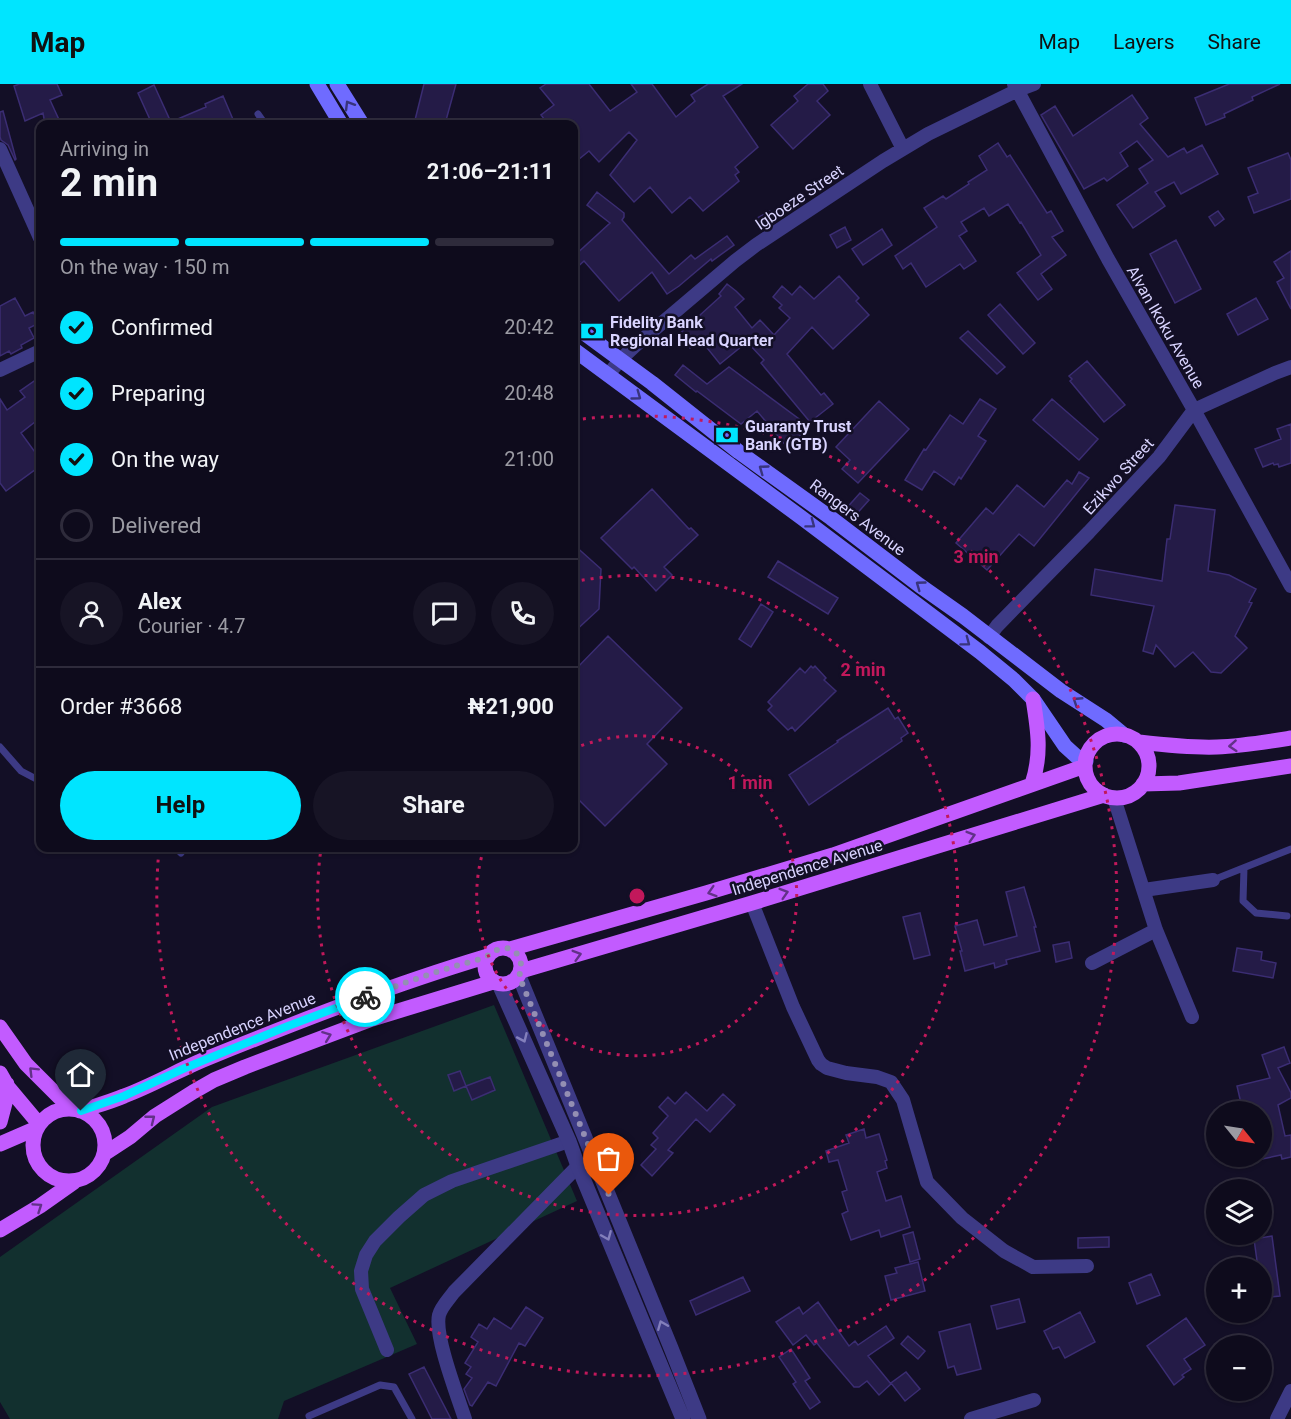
<!DOCTYPE html>
<html lang="en">
<head>
<meta charset="utf-8">
<style>
  :root { --surface:#0e0b1c; --page:#171425; --text:#f1f3f6; --muted:#9b9ba3; --line:#2e2b3b; --accent:#00e5ff }
  body { margin:0; font-family:Roboto,sans-serif; background:var(--page); color:var(--text); height:100vh; display:flex; flex-direction:column; font-size:22px; white-space:nowrap }
  * { box-sizing:border-box; margin:0 }
  p { font-size:20px; color:var(--muted) }
  .icon { flex:none; width:33px; height:33px; fill:none; stroke:currentColor; stroke-width:2; stroke-linecap:round; stroke-linejoin:round }
  .map { position:relative; flex:1; overflow:hidden }
  .drawer { position:absolute; left:36px; top:36px; width:542px; height:732px; display:flex; flex-direction:column; background:var(--surface); border-radius:12px; box-shadow:0 2px 4px #0004,0 0 0 2px var(--line) }
  .drawer>* { flex:none }
  .needle { width:39px; rotate:120deg }
  .tools { position:absolute; left:1206px; top:1017px; display:grid; gap:12px }
  .tools a { display:grid; place-items:center; width:66px; height:66px; border-radius:50%; background:var(--surface); box-shadow:0 2px 4px #0004,0 0 0 2px var(--line); font-size:30px }
  .pin { position:absolute; display:grid; place-items:center; width:51px; height:51px; color:#fff; margin:-62px -26px; border-radius:50% 50% 50% 0; rotate:-45deg; box-shadow:0 0 6px #0007 }
  .pin .icon { rotate:45deg }
  .courier { position:absolute; display:grid; place-items:center; width:60px; height:60px; margin:-30px; border:4px solid #00e5ff; border-radius:50%; background:#fff; color:#222; box-shadow:0 2px 8px #0007 }
  .overview em { font-style:normal; font-weight:700 }
  .overview div { display:flex; flex-direction:column-reverse }
  .overview { display:flex; align-items:center; justify-content:space-between; height:102px; padding:0 24px }
  h1 { font-size:39px; font-weight:700; line-height:45px }
  .bar { display:grid; grid-template-columns:repeat(4,1fr); gap:9px 6px; align-content:center; height:72px; padding:0 24px }
  .bar i { height:8px; border-radius:4px; background:var(--line) }
  .bar .selected { background:var(--accent) }
  .bar p { grid-column:span 4 }
  .line { display:flex; align-items:center; gap:15px; padding:0 24px; border-top:2px solid var(--line) }
  .line div { flex:1 }
  .round { display:grid; place-items:center; flex:none; width:63px; height:63px; border-radius:32px; background:var(--page) }
  ol { padding:0 24px; list-style:none }
  li { display:flex; align-items:center; gap:18px; height:66px }
  li p { margin-inline-start:auto }
  li .icon { padding:6px; border-radius:50%; background:var(--accent); color:#111; stroke-width:4 }
  li:last-child { color:var(--muted) }
  li i { width:33px; height:33px; border:3px solid var(--line); border-radius:50% }
  .cta { display:flex; gap:12px; margin-top:auto; padding:12px 24px }
  .cta a { flex:1; height:69px; border-radius:36px; background:var(--accent); color:#111; font-size:24px; font-weight:700; line-height:69px; text-align:center }
  .cta a+a { background:var(--page); color:var(--text) }
  header { display:flex; align-items:center; gap:36px; box-sizing:border-box; height:84px; padding:0 30px; background:var(--accent); color:#111 }
  header strong { font-size:28px }
  nav { display:flex; gap:33px; margin-inline-start:auto; font-size:21px }
  .map>svg:first-child { display:block }
</style>
</head>
<body>
<header>
<strong>Map</strong>
<nav><a>Map</a><a>Layers</a><a>Share</a></nav>
</header>
<div class="map">
<svg width="1291" height="1335" viewBox="0 0 1291 1335">
  <rect width="100%" height="100%" fill="#130f26"/>
  <path fill="#12302f" d="M 494,921 L 577,1117 L 390,1204 L 417,1260 L 284,1317 L 278,1335 L 10,1335 L 0,1318 L 0,1173 L 212,1023 Z"/>
  <path fill="#241b47" stroke="#3b2d73" stroke-width="1.5" d="M 19,0 L 57,0 L 62,11 L 50,16 L 61,40 L 45,40 L 43,29 L 25,37 L 14,2 Z
    M 424,0 L 456,0 L 445,40 L 414,40 Z
    M 546,0 L 589,0 L 610,27 L 637,8 L 631,0 L 652,0 L 676,33 L 695,17 L 691,11 L 708,0 L 742,0 L 723,12 L 758,63 L 735,83 L 739,88 L 735,91 L 739,97 L 703,127 L 690,113 L 672,129 L 650,103 L 634,118 L 610,91 L 637,56 L 629,48 L 599,78 L 589,67 L 573,80 L 573,40 L 548,40 L 541,31 L 554,21 L 540,4 Z
    M 808,0 L 823,0 L 828,7 L 817,17 L 830,31 L 793,65 L 771,41 L 798,17 L 794,12 Z
    M 1229,0 L 1280,0 L 1252,13 L 1253,16 L 1224,30 L 1225,33 L 1206,41 L 1195,14 Z
    M 154,1 L 169,34 L 156,40 L 152,40 L 138,9 Z
    M 1132,11 L 1148,34 L 1140,40 L 1168,73 L 1184,64 L 1187,69 L 1202,61 L 1218,90 L 1181,110 L 1174,98 L 1155,108 L 1165,122 L 1133,144 L 1117,121 L 1148,99 L 1139,85 L 1153,76 L 1137,57 L 1120,69 L 1128,82 L 1107,97 L 1104,94 L 1084,105 L 1041,31 L 1055,22 L 1073,52 Z
    M 223,12 L 235,40 L 166,40 L 206,23 L 205,20 Z
    M 3,27 L 16,75 L 15,76 L 8,61 L 1,56 L 0,53 L 0,28 Z
    M 998,59 L 1007,73 L 1010,71 L 1047,129 L 1051,127 L 1063,147 L 1052,153 L 1066,171 L 1041,190 L 1052,205 L 1038,216 L 1017,189 L 1041,171 L 1021,138 L 1020,139 L 1008,120 L 989,132 L 984,124 L 961,138 L 967,147 L 959,152 L 976,177 L 964,185 L 960,180 L 926,203 L 911,179 L 903,185 L 895,172 L 937,143 L 924,124 L 943,112 L 946,115 L 969,100 L 968,98 L 987,86 L 979,72 Z
    M 1288,69 L 1291,76 L 1291,115 L 1254,129 L 1248,113 L 1258,109 L 1248,84 Z
    M 597,108 L 624,129 L 624,133 L 622,136 L 669,190 L 691,171 L 695,175 L 727,152 L 734,161 L 712,177 L 711,175 L 679,202 L 667,210 L 652,188 L 619,217 L 584,177 L 573,187 L 573,173 L 610,139 L 587,121 Z
    M 770,127 L 775,136 L 762,143 L 757,134 Z
    M 1218,127 L 1224,135 L 1215,142 L 1209,133 Z
    M 845,143 L 851,156 L 837,164 L 830,151 Z
    M 882,145 L 892,161 L 863,181 L 852,165 Z
    M 1176,156 L 1201,205 L 1175,219 L 1150,170 Z
    M 1291,167 L 1291,225 L 1277,198 L 1284,194 L 1274,178 Z
    M 839,192 L 859,214 L 856,217 L 869,231 L 833,265 L 812,243 L 787,270 L 821,311 L 824,309 L 833,320 L 810,338 L 761,279 L 764,276 L 747,258 L 720,280 L 700,255 L 690,264 L 678,251 L 721,212 L 719,210 L 727,200 L 736,207 L 744,215 L 735,223 L 752,244 L 760,236 L 774,251 L 790,234 L 779,224 L 782,221 L 773,213 L 782,202 L 792,211 L 800,202 L 814,215 Z
    M 15,214 L 25,232 L 33,228 L 39,239 L 29,244 L 34,254 L 21,261 L 22,264 L 11,270 L 9,267 L 0,272 L 0,222 Z
    M 1256,214 L 1268,235 L 1238,251 L 1227,230 Z
    M 1000,220 L 1035,259 L 1023,270 L 988,231 Z
    M 968,247 L 1005,283 L 997,290 L 960,254 Z
    M 1087,277 L 1125,321 L 1104,338 L 1070,297 L 1072,295 L 1069,292 Z
    M 683,281 L 707,300 L 729,283 L 810,343 L 787,363 L 757,327 L 741,340 L 697,307 L 696,308 L 675,291 Z
    M 40,293 L 40,334 L 21,349 L 40,375 L 40,382 L 6,407 L 0,399 L 0,315 L 7,326 L 25,313 L 20,307 Z
    M 980,315 L 996,325 L 978,352 L 986,357 L 961,395 L 959,393 L 954,401 L 934,387 L 922,406 L 905,396 L 924,365 L 926,366 L 950,331 L 963,340 Z
    M 1052,315 L 1098,355 L 1079,376 L 1033,336 Z
    M 879,317 L 909,345 L 858,399 L 842,385 L 850,376 L 836,363 Z
    M 1291,340 L 1291,379 L 1279,383 L 1278,380 L 1274,381 L 1273,379 L 1263,383 L 1255,365 L 1281,355 L 1277,345 Z
    M 1079,388 L 1089,394 L 1034,462 L 1019,450 L 987,486 L 956,459 L 986,424 L 993,430 L 1017,401 L 1044,423 L 1067,396 L 1072,400 Z
    M 652,405 L 689,445 L 691,444 L 698,451 L 664,483 L 672,491 L 656,507 L 634,483 L 632,485 L 601,454 Z
    M 860,409 L 869,416 L 853,434 L 844,427 Z
    M 1175,421 L 1215,426 L 1208,487 L 1229,491 L 1256,505 L 1249,518 L 1252,519 L 1235,552 L 1247,564 L 1221,589 L 1211,588 L 1193,568 L 1175,583 L 1156,561 L 1153,570 L 1143,567 L 1154,522 L 1091,511 L 1095,485 L 1162,497 L 1167,455 L 1170,455 Z
    M 573,460 L 601,485 L 599,525 L 573,549 Z
    M 778,477 L 838,514 L 828,530 L 768,493 Z
    M 761,520 L 773,528 L 751,563 L 739,555 Z
    M 608,552 L 682,624 L 647,660 L 667,680 L 605,742 L 573,710 L 573,588 Z
    M 811,582 L 813,584 L 815,582 L 826,594 L 824,596 L 836,607 L 795,647 L 792,643 L 788,646 L 768,626 L 772,622 L 768,618 L 800,584 L 805,589 Z
    M 888,624 L 895,635 L 898,633 L 908,649 L 901,654 L 902,657 L 809,721 L 789,691 L 838,658 L 837,657 Z
    M 1024,803 L 1036,843 L 1034,843 L 1040,867 L 1006,876 L 1007,880 L 995,884 L 994,879 L 965,887 L 960,867 L 962,867 L 955,842 L 977,836 L 984,861 L 1017,852 L 1006,808 Z
    M 920,829 L 930,871 L 914,875 L 903,833 Z
    M 1069,858 L 1072,874 L 1056,878 L 1053,861 Z
    M 1237,864 L 1262,868 L 1261,876 L 1276,879 L 1273,894 L 1233,887 Z
    M 1284,963 L 1290,979 L 1278,984 L 1291,1009 L 1291,1014 L 1278,1021 L 1285,1052 L 1291,1051 L 1291,1073 L 1282,1075 L 1281,1071 L 1262,1075 L 1262,1028 L 1243,1028 L 1237,1002 L 1270,994 L 1262,971 Z
    M 460,987 L 466,1002 L 454,1007 L 448,991 Z
    M 490,993 L 495,1006 L 472,1016 L 466,1002 Z
    M 686,1008 L 707,1027 L 723,1010 L 735,1021 L 710,1048 L 696,1035 L 668,1066 L 673,1069 L 652,1092 L 641,1081 L 656,1065 L 651,1061 L 658,1054 L 653,1049 L 668,1032 L 659,1023 L 668,1013 L 675,1020 Z
    M 864,1045 L 866,1054 L 879,1050 L 887,1076 L 885,1077 L 887,1084 L 877,1088 L 886,1117 L 901,1112 L 910,1143 L 881,1153 L 879,1146 L 851,1156 L 842,1130 L 848,1127 L 842,1108 L 847,1106 L 838,1076 L 829,1078 L 826,1067 L 849,1059 L 846,1051 Z
    M 913,1148 L 920,1175 L 910,1178 L 903,1151 Z
    M 1272,1152 L 1280,1212 L 1262,1214 L 1262,1184 L 1258,1184 L 1254,1155 Z
    M 1109,1153 L 1109,1163 L 1078,1164 L 1078,1154 Z
    M 918,1178 L 925,1207 L 891,1216 L 885,1192 L 897,1189 L 895,1184 Z
    M 1151,1190 L 1160,1211 L 1137,1220 L 1129,1199 Z
    M 743,1193 L 750,1207 L 696,1231 L 690,1217 Z
    M 1019,1215 L 1025,1238 L 997,1245 L 991,1222 Z
    M 818,1218 L 849,1262 L 855,1257 L 858,1261 L 886,1242 L 894,1254 L 868,1272 L 891,1300 L 879,1311 L 867,1297 L 859,1303 L 854,1303 L 820,1263 L 817,1259 L 814,1261 L 806,1251 L 793,1261 L 776,1238 L 799,1223 L 803,1230 Z
    M 526,1223 L 543,1234 L 525,1262 L 519,1259 L 496,1302 L 488,1298 L 472,1322 L 470,1321 L 464,1305 L 472,1294 L 466,1290 L 471,1283 L 465,1279 L 478,1258 L 471,1253 L 479,1240 L 487,1245 L 494,1234 L 511,1245 Z
    M 1080,1228 L 1095,1258 L 1065,1274 L 1059,1263 L 1053,1265 L 1044,1247 Z
    M 1186,1234 L 1205,1261 L 1184,1275 L 1191,1285 L 1182,1291 L 1184,1293 L 1174,1301 L 1147,1262 Z
    M 970,1240 L 981,1285 L 957,1291 L 954,1282 L 948,1284 L 939,1248 Z
    M 908,1252 L 925,1267 L 918,1275 L 901,1260 Z
    M 791,1265 L 810,1294 L 805,1297 L 820,1318 L 810,1325 L 793,1300 L 796,1298 L 779,1273 Z
    M 424,1283 L 451,1335 L 432,1335 L 409,1290 Z
    M 906,1288 L 920,1305 L 905,1317 L 891,1299 Z"/>
  <g fill="none" stroke-linecap="round" stroke-linejoin="round">
    <path stroke="#3d3a85" stroke-width="7" d="M 258,30 L 265,40
      M 0,663 L 21,687 L 40,697
      M 176,764 L 181,769
      M 1244,784 L 1243,817 L 1256,829 L 1287,832
      M 1213,796 L 1291,765
      M 309,1332 L 380,1301 L 394,1303 L 412,1335"/>
    <path stroke="#3d3a85" stroke-width="14" d="M 870,0 L 903,65
      M 1014,0 L 1108,175 L 1194,326 L 1291,502
      M 0,65 L 40,154
      M 0,286 L 40,267
      M 608,291 L 620,276 L 636,261 L 735,177 L 756,161 L 883,77 L 928,50 L 1018,6 L 1034,0
      M 989,553 L 997,542 L 1089,448 L 1159,373 L 1194,326 L 1275,289 L 1291,283
      M 1114,714 L 1156,846 L 1192,933
      M 1144,806 L 1213,796
      M 752,819 L 793,923 L 818,976 L 821,980 L 827,984 L 846,989 L 877,993 L 891,998 L 903,1016 L 927,1098 L 962,1134 L 1004,1167 L 1033,1183 L 1087,1182
      M 1092,879 L 1156,846
      M 387,1266 L 362,1205 L 361,1187 L 366,1171 L 375,1157 L 399,1133 L 424,1111 L 452,1097 L 569,1057
      M 465,1335 C 458,1313 434,1252 439,1231 C 441,1223 449,1215 454,1208 L 578,1082
      M 971,1335 L 1034,1316
      M 1277,1335 L 1291,1307"/>
    <path stroke="#3d3a85" stroke-width="15" d="M 519,892 L 671,1264 L 699,1335
      M 499,900 L 569,1057 L 578,1082 L 683,1335"/>
    <path stroke="#6f6bff" stroke-width="15" d="M 317,0 L 341,40
      M 337,0 L 362,40
      M 573,241 L 652,299 L 739,368 L 831,434 L 919,501 L 963,532 L 1061,607 L 1106,636 L 1124,651
      M 573,265 L 802,434 L 980,568 L 1014,596 L 1033,615 L 1065,662 L 1076,672 L 1086,677"/>
    <path stroke="#c25bff" stroke-width="15" d="M1085 682a32 32 0 1 1 64 0a32 32 0 1 1-64 0Z
      M 1139,658 C 1165,661 1191,664 1217,663 C 1242,662 1266,658 1291,654
      M 1032,700 C 1042,670 1038,646 1033,615
      M 1143,700 L 1179,699 L 1291,682
      M485 882a18 18 0 1 1 36 0a18 18 0 1 1-36 0Z
      M 510,865 L 706,809 L 833,771 L 1085,682
      M 521,887 L 752,819 L 1104,711
      M 0,943 L 26,980 L 71,1025
      M 0,989 L 8,1003 L 39,1040
      M33 1061a36 36 0 1 1 72 0a36 36 0 1 1-72 0Z
      M 80,1027 C 95,1022 110,1018 124,1012 C 151,1002 177,987 203,976 C 297,938 391,901 488,872
      M 0,1038 L 5,1019 L 7,1000
      M 0,1060 L 37,1044
      M 104,1070 L 130,1053 L 155,1032 L 193,1008 L 214,996 L 245,983 L 372,935 L 493,898
      M 0,1146 L 40,1122 L 74,1098"/>
  </g>
  <defs><path id="oneway-chevron" d="M-2-3.5L2.5 0L-2 3.5" fill="none" stroke-width="1.6" stroke-linecap="round" stroke-linejoin="round" transform="scale(1.5)"/></defs>
  <g stroke="#38347d">
    <use href="#oneway-chevron" transform="translate(349 21) rotate(-121)"/>
    <use href="#oneway-chevron" transform="translate(637 312) rotate(36)"/>
    <use href="#oneway-chevron" transform="translate(763 385) rotate(-144)"/>
    <use href="#oneway-chevron" transform="translate(811 440) rotate(37)"/>
    <use href="#oneway-chevron" transform="translate(920 501) rotate(-144)"/>
    <use href="#oneway-chevron" transform="translate(966 558) rotate(37)"/>
    <use href="#oneway-chevron" transform="translate(1077 617) rotate(-147)"/>
  </g>
  <g stroke="#623188">
    <use href="#oneway-chevron" transform="translate(1233 662) rotate(176)"/>
    <use href="#oneway-chevron" transform="translate(971 752) rotate(-17)"/>
    <use href="#oneway-chevron" transform="translate(712 808) rotate(163)"/>
    <use href="#oneway-chevron" transform="translate(784 809) rotate(-17)"/>
    <use href="#oneway-chevron" transform="translate(577 871) rotate(-16)"/>
    <use href="#oneway-chevron" transform="translate(327 952) rotate(-21)"/>
    <use href="#oneway-chevron" transform="translate(33 987) rotate(-135)"/>
    <use href="#oneway-chevron" transform="translate(151 1035) rotate(-38)"/>
    <use href="#oneway-chevron" transform="translate(38 1123) rotate(-34)"/>
  </g>
  <g stroke="#837fbc">
    <use href="#oneway-chevron" transform="translate(523 954) rotate(66)"/>
    <use href="#oneway-chevron" transform="translate(607 1152) rotate(67)"/>
    <use href="#oneway-chevron" transform="translate(662 1241) rotate(-112)"/>
  </g>
  <g fill="none" stroke-linecap="round" stroke-linejoin="round">
    <path stroke="#948fb3" stroke-width="6" stroke-dasharray="0 10.8" d="M 365,913 C 393,903 421,893 449,884 C 461,880 473,878 485,873 C 492,870 496,864 505,864 C 520,865 524,881 519,892 L 609,1111"/>
    <path stroke="#00e5ff" stroke-width="8" d="M 81,1027 L 124,1012 L 185,984 L 288,942 L 365,913"/>
  </g>
  <g fill="none" stroke="#c2185b" stroke-width="3" stroke-dasharray="3 6">
    <path d="M573 665A160 160 0 1 1 484 764"/>
    <path d="M573 498A320 320 0 1 1 321 765"/>
    <path d="M574 336A480 480 0 1 1 159 766"/>
  </g>
  <defs>
    <g id="bank-bare" transform="scale(1.8)"><path d="M-6-4H6V4H-6ZM0-2.3a2.3 2.3 0 1 0 0 4.6a2.3 2.3 0 1 0 0-4.6Z" fill="#00e5ff" stroke="#130f26" stroke-width="2.5" paint-order="stroke"/></g>
  </defs>
  <g fill-rule="evenodd">
    <use href="#bank-bare" x="592" y="247"/>
    <use href="#bank-bare" x="727" y="351"/>
  </g>
  <g text-anchor="middle" stroke-width="5" stroke-linejoin="round" paint-order="stroke">
    <g font-size="16" fill="#d9d4ff" stroke="#130f26">
      <text transform="translate(799 113) rotate(-34)" y="6">Igboeze Street</text>
      <text transform="translate(1166 243) rotate(60)" y="6">Alvan Ikoku Avenue</text>
      <text transform="translate(1118 392) rotate(-48)" y="6">Ezikwo Street</text>
      <text transform="translate(858 433) rotate(37)" y="6">Rangers Avenue</text>
      <text transform="translate(807 783) rotate(-17)" y="6">Independence Avenue</text>
      <text transform="translate(242 942) rotate(-22)" y="6">Independence Avenue</text>
    </g>
    <g font-size="16" font-weight="bold" fill="#d9d4ff" stroke="#130f26" text-anchor="start">
      <text x="610" y="244">Fidelity Bank<tspan x="610" dy="18">Regional Head Quarter</tspan></text>
      <text x="745" y="348">Guaranty Trust<tspan x="745" dy="18">Bank (GTB)</tspan></text>
    </g>
  </g>
  <circle cx="637" cy="812" r="9" fill="#c2185b" stroke="#130f26" stroke-width="3"/>
  <g font-size="18" text-anchor="middle" font-weight="bold" fill="#c2185b" stroke="#130f26" stroke-width="5" stroke-linejoin="round" paint-order="stroke">
    <text x="976" y="479">3 min</text>
    <text x="863" y="592">2 min</text>
    <text x="750" y="705">1 min</text>
  </g>
</svg>
<div class="tools">
<a><svg class="needle" viewBox="-14 -14 28 28"><path d="M0-13l5 13h-10z" fill="#e53935"/><path d="M0 13l5-13h-10z" fill="#9b9ba3"/></svg></a>
<a><svg class="icon" aria-label="layers" viewBox="0 0 24 24"><path d="M12 4l9 5-9 5-9-5zM3 14l9 5 9-5"/></svg></a>
<a>+</a>
<a>−</a>
</div>
<div class="pin" style="left:609px;top:1111px;background:#ea580c"><svg class="icon" aria-label="bag" viewBox="0 0 24 24"><path d="M5 8h14l-1 12H6zM9 8a3 3 0 0 1 6 0"/></svg></div>
<div class="pin" style="left:81px;top:1027px;background:#1f2937"><svg class="icon" aria-label="home" viewBox="0 0 24 24"><path d="M3 11l9-7 9 7M6 9v11h12V9"/></svg></div>
<div class="courier" style="left:365px;top:913px"><svg class="icon" aria-label="bike" viewBox="0 0 24 24"><circle cx="6" cy="16" r="4"/><circle cx="18" cy="16" r="4"/><path d="M6 16l4-8h5l3 8M10 8l3 8H6M13 5h3"/></svg></div>
<section class="drawer">
<div class="overview"><div><h1>2 min</h1><p>Arriving in</p></div><em>21:06–21:11</em></div>
<div class="bar"><i class="selected"></i><i class="selected"></i><i class="selected"></i><i></i><p>On the way · 150 m</p></div>
<ol>
<li><svg class="icon" aria-label="check" viewBox="0 0 24 24"><path d="M5 12l5 5 9-10"/></svg>Confirmed<p>20:42</p></li>
<li><svg class="icon" aria-label="check" viewBox="0 0 24 24"><path d="M5 12l5 5 9-10"/></svg>Preparing<p>20:48</p></li>
<li><svg class="icon" aria-label="check" viewBox="0 0 24 24"><path d="M5 12l5 5 9-10"/></svg>On the way<p>21:00</p></li>
<li><i></i>Delivered</li>
</ol>
<div class="line" style="height:108px"><a class="round"><svg class="icon" aria-label="person" viewBox="0 0 24 24"><circle cx="12" cy="8" r="4"/><path d="M4 21q1-7 8-7t8 7"/></svg></a><div><b>Alex</b><p>Courier · 4.7</p></div><a class="round"><svg class="icon" aria-label="chat" viewBox="0 0 24 24"><path d="M4 5h16v11H9l-5 4z"/></svg></a><a class="round"><svg class="icon" aria-label="phone" viewBox="0 0 24 24"><path d="M5 4h4l2 5-3 2q2 4 5 5l2-3 5 2v4C11 20 4 13 5 4z"/></svg></a></div>
<div class="line" style="height:78px"><div>Order #3668</div><b>₦21,900</b></div>
<div class="cta"><a>Help</a><a>Share</a></div>
</section>
</div>
</body>
</html>
